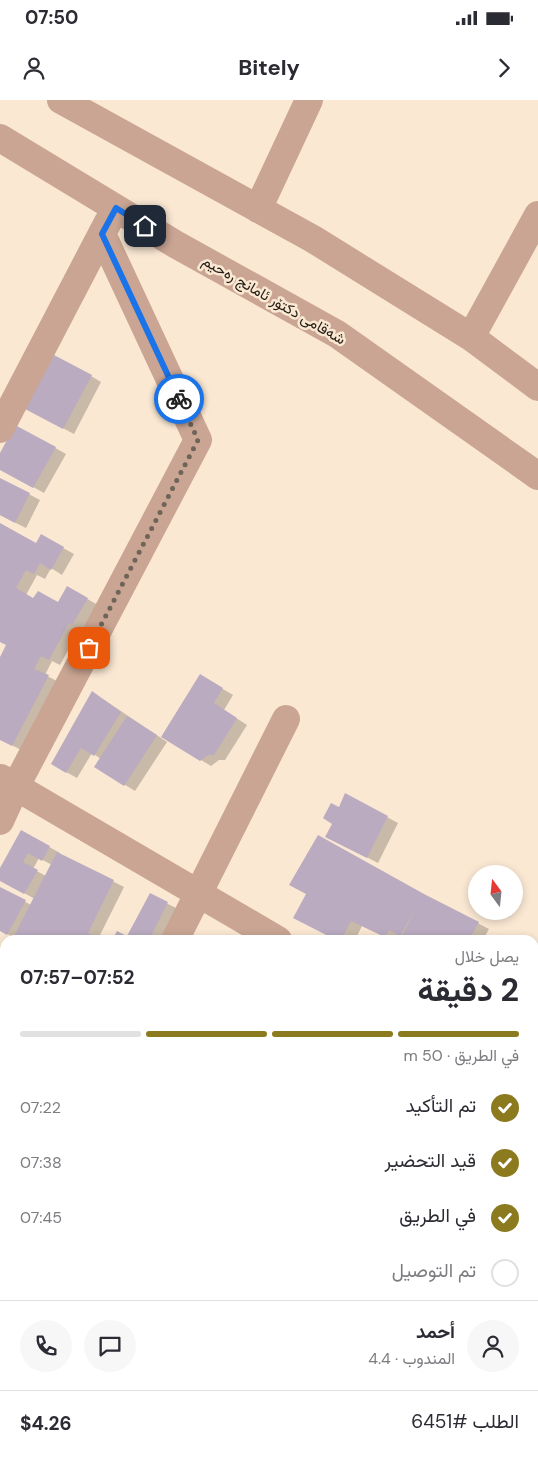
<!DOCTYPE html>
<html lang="ar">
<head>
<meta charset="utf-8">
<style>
  :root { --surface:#fff; --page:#f7f7f7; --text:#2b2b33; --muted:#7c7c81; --line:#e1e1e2; --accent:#8c7a1f }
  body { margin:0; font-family:"DM Sans",Vazirmatn,sans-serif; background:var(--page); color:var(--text); direction:rtl; height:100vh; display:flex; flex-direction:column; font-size:19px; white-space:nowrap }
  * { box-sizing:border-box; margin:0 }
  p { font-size:16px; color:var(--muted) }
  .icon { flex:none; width:28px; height:28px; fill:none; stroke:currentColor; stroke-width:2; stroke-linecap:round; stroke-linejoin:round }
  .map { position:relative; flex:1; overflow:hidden; direction:ltr }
  .details { position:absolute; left:0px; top:835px; width:539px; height:531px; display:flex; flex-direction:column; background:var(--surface); border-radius:15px 15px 0 0; box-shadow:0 2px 8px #0003; direction:rtl }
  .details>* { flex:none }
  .needle { width:32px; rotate:345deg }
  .controls { position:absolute; left:468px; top:765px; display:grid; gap:10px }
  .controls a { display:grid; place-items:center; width:55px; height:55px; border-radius:50%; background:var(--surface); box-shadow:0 2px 8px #0003; font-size:25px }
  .pin { position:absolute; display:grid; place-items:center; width:42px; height:42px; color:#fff; margin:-21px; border-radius:10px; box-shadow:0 2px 8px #0006 }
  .courier { position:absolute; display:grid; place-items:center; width:50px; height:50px; margin:-25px; border:4px solid #1a73e8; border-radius:50%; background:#fff; color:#222; box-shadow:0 1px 6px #0007 }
  .head em { font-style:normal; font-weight:700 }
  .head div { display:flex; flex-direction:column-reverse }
  .head { display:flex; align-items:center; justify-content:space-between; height:85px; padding:0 20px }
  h1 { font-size:32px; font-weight:700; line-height:38px }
  .bar { display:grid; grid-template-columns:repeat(4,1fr); gap:8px 5px; align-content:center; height:60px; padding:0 20px }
  .bar i { height:6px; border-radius:4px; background:var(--line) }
  .bar .on { background:var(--accent) }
  .bar p { grid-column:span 4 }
  .line { display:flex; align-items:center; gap:12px; padding:0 20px; border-top:1px solid var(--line) }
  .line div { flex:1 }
  .round { display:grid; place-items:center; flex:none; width:52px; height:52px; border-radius:26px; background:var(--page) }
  ol { padding:0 20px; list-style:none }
  li { display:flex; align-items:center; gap:15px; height:55px }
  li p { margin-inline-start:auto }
  li .icon { padding:5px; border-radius:50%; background:var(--accent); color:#fff; stroke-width:4 }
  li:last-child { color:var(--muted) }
  li i { width:28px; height:28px; border:2px solid var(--line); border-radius:50% }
  .status { display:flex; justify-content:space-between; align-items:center; height:35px; padding:0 25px; background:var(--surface); direction:ltr }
  .status svg { height:14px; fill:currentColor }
  header { display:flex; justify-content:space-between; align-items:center; height:65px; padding:0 20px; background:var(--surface); font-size:22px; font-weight:700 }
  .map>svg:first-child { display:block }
</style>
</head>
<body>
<div class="status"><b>07:50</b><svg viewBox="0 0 49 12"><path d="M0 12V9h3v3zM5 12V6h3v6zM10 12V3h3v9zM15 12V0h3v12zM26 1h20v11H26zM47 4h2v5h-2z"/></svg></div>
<header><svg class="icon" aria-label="forward" viewBox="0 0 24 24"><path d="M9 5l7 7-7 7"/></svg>Bitely<svg class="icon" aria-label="person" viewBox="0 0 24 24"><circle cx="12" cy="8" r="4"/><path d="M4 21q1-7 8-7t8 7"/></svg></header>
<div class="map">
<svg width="538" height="1366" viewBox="0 0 538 1366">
  <rect width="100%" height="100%" fill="#fae8d3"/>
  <path fill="#0003" fill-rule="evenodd" d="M 91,276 L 101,282 L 74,334 L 38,315 Z
    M 16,326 L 66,354 L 44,393 L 0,369 L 0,355 Z
    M 0,379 L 40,400 L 26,428 L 0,415 Z
    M 0,424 L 36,445 L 41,436 L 74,454 L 62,475 L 51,468 L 45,479 L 37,475 L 26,495 L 34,500 L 59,504 L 68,488 L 98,505 L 83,530 L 80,528 L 60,565 L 52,561 L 45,575 L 59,582 L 23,651 L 0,639 L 0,560 L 8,545 L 0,540 Z
    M 211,582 L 233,595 L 224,610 L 247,625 L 225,660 L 219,660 L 211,666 L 201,660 Z
    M 103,599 L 167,642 L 135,691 L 96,667 L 101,659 L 92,653 L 77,678 L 66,672 Z
    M 346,695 L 398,723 L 378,763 L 337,742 L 340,708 Z
    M 21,731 L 60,753 L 59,754 L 124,787 L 98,839 L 99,840 L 13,840 L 15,838 L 0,830 L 0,788 L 31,805 L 35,799 L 0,780 L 0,771 ZM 39,758 L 52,765 L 46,776 L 33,769 Z
    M 150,795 L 178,809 L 162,840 L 114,840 L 128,838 Z
    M 423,795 L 489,829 L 483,840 L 402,840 L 403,837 L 400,835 L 397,840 L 391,840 L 362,826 L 355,840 L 337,840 L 305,823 Z
    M 0,913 L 5,916 L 5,1022 L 0,1032 Z
    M 0,1106 L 5,1108 L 5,1125 L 0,1136 Z
    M 151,1361 L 240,1361 L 238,1366 L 185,1365 L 185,1366 L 153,1366 L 154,1363 Z
    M 519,1361 L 527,1366 L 488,1366 Z"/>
  <path fill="#baabc0" d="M 54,255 L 92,275 L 63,329 L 25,309 Z
    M 15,325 L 56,347 L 33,388 L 0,370 L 0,353 Z
    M 0,378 L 30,393 L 15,423 L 0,415 Z
    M 0,423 L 36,443 L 41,434 L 64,447 L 51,470 L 40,463 L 34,474 L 26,470 L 16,488 L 33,498 L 38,491 L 58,502 L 67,486 L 88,498 L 72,525 L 69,523 L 49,560 L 41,556 L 34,569 L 49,575 L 12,646 L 0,640 L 0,557 L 6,545 L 0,542 Z
    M 200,574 L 223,588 L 214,603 L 237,618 L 214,655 L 208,655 L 200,661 L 161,637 Z
    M 92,591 L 121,612 L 94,656 L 81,648 L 66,673 L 51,664 Z
    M 127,616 L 157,635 L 124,686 L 94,667 Z
    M 345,693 L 388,716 L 367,758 L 325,737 L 332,724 L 323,718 L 331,703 L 339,707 Z
    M 21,730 L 50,746 L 42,761 L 28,753 L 23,762 L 38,770 L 24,794 L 0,781 L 0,768 Z
    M 318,735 L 424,794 L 479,822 L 469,840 L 400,840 L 415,809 L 400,836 L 389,830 L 385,837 L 351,821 L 341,840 L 336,840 L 293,818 L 306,794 L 289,785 Z
    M 57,752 L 114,780 L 88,833 L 102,840 L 12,840 Z
    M 0,787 L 26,800 L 7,835 L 0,831 Z
    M 150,793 L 168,802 L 149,840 L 112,840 L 117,831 L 127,836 Z
    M 0,912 L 5,914 L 5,996 L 0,1006 Z
    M 0,1039 L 5,1042 L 5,1060 L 0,1058 Z
    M 538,1177 L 538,1239 L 534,1236 L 534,1184 Z
    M 5,1250 L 5,1296 L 0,1293 L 0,1256 L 2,1256 Z
    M 0,1349 L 5,1351 L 5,1361 L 25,1361 L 34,1366 L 0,1366 Z
    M 150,1361 L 174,1361 L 172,1366 L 151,1366 L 153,1363 Z
    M 178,1361 L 227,1361 L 225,1366 L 187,1366 Z
    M 378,1361 L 444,1361 L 455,1366 L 378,1366 L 376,1365 Z
    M 489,1361 L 522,1361 L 519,1366 L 486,1366 Z"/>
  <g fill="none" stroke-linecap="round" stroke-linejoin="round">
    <path stroke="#caa593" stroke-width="28" d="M 61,0 L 313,139 L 471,237 L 538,287
      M 0,38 L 175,144 L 337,234 L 538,376
      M 258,109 L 309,0
      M 471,237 L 538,115
      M 0,329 L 108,122
      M 1,678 L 278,840
      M 0,721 L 16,686 L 198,340 L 102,134
      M 175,840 L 286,619
      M 0,873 L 5,876
      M 534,993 L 538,996
      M 0,1074 L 5,1077
      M 534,1096 L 538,1088
      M 0,1170 L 5,1161
      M 0,1322 L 5,1325
      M 534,1322 L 538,1324
      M 79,1361 L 88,1366
      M 340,1366 L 342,1361"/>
  </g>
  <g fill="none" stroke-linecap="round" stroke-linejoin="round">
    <path stroke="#6e6458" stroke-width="5" stroke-dasharray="0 9" d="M 89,548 L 198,340 L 179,299"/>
    <path stroke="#1a73e8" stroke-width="6" d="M 145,126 L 116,108 L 102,134 L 179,299"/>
  </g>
  <g text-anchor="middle" stroke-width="5" stroke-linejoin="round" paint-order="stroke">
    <g font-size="15" fill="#231d15" stroke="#fae8d3">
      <text transform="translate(274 200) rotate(30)" y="5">شەقامی دکتۆر ئامانج رەحیم</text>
    </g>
  </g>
</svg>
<div class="controls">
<a><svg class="needle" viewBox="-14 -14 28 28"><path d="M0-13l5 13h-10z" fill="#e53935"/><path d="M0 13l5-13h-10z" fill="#7c7c81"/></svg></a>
</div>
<div class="pin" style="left:89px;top:548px;background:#ea580c"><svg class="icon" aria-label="bag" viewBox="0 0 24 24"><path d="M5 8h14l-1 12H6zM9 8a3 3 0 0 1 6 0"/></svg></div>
<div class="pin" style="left:145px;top:126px;background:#1f2937"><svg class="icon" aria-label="home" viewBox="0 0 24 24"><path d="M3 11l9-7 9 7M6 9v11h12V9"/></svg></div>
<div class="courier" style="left:179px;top:299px"><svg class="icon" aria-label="bike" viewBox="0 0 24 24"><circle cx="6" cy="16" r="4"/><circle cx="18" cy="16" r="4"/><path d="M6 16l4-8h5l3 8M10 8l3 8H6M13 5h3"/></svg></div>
<section class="details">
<div class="head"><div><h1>2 دقيقة</h1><p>يصل خلال</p></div><em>07:52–07:57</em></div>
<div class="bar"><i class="on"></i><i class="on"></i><i class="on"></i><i></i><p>في الطريق · 50 m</p></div>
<ol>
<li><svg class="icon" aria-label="check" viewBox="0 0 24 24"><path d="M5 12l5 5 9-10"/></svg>تم التأكيد<p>07:22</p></li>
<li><svg class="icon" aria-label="check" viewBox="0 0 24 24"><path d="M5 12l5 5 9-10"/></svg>قيد التحضير<p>07:38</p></li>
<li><svg class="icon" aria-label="check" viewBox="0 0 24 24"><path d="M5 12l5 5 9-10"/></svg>في الطريق<p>07:45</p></li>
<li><i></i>تم التوصيل</li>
</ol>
<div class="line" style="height:90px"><a class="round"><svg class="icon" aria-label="person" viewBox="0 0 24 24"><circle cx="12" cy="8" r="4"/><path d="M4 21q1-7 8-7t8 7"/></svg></a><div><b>أحمد</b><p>المندوب · 4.4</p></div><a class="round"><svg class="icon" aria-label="chat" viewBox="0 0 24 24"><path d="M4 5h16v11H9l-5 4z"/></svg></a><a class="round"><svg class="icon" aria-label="phone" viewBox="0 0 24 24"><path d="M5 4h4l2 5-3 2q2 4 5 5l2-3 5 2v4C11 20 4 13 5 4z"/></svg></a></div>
<div class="line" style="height:65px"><div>الطلب #6451</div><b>$4.26</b></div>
</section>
</div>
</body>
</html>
